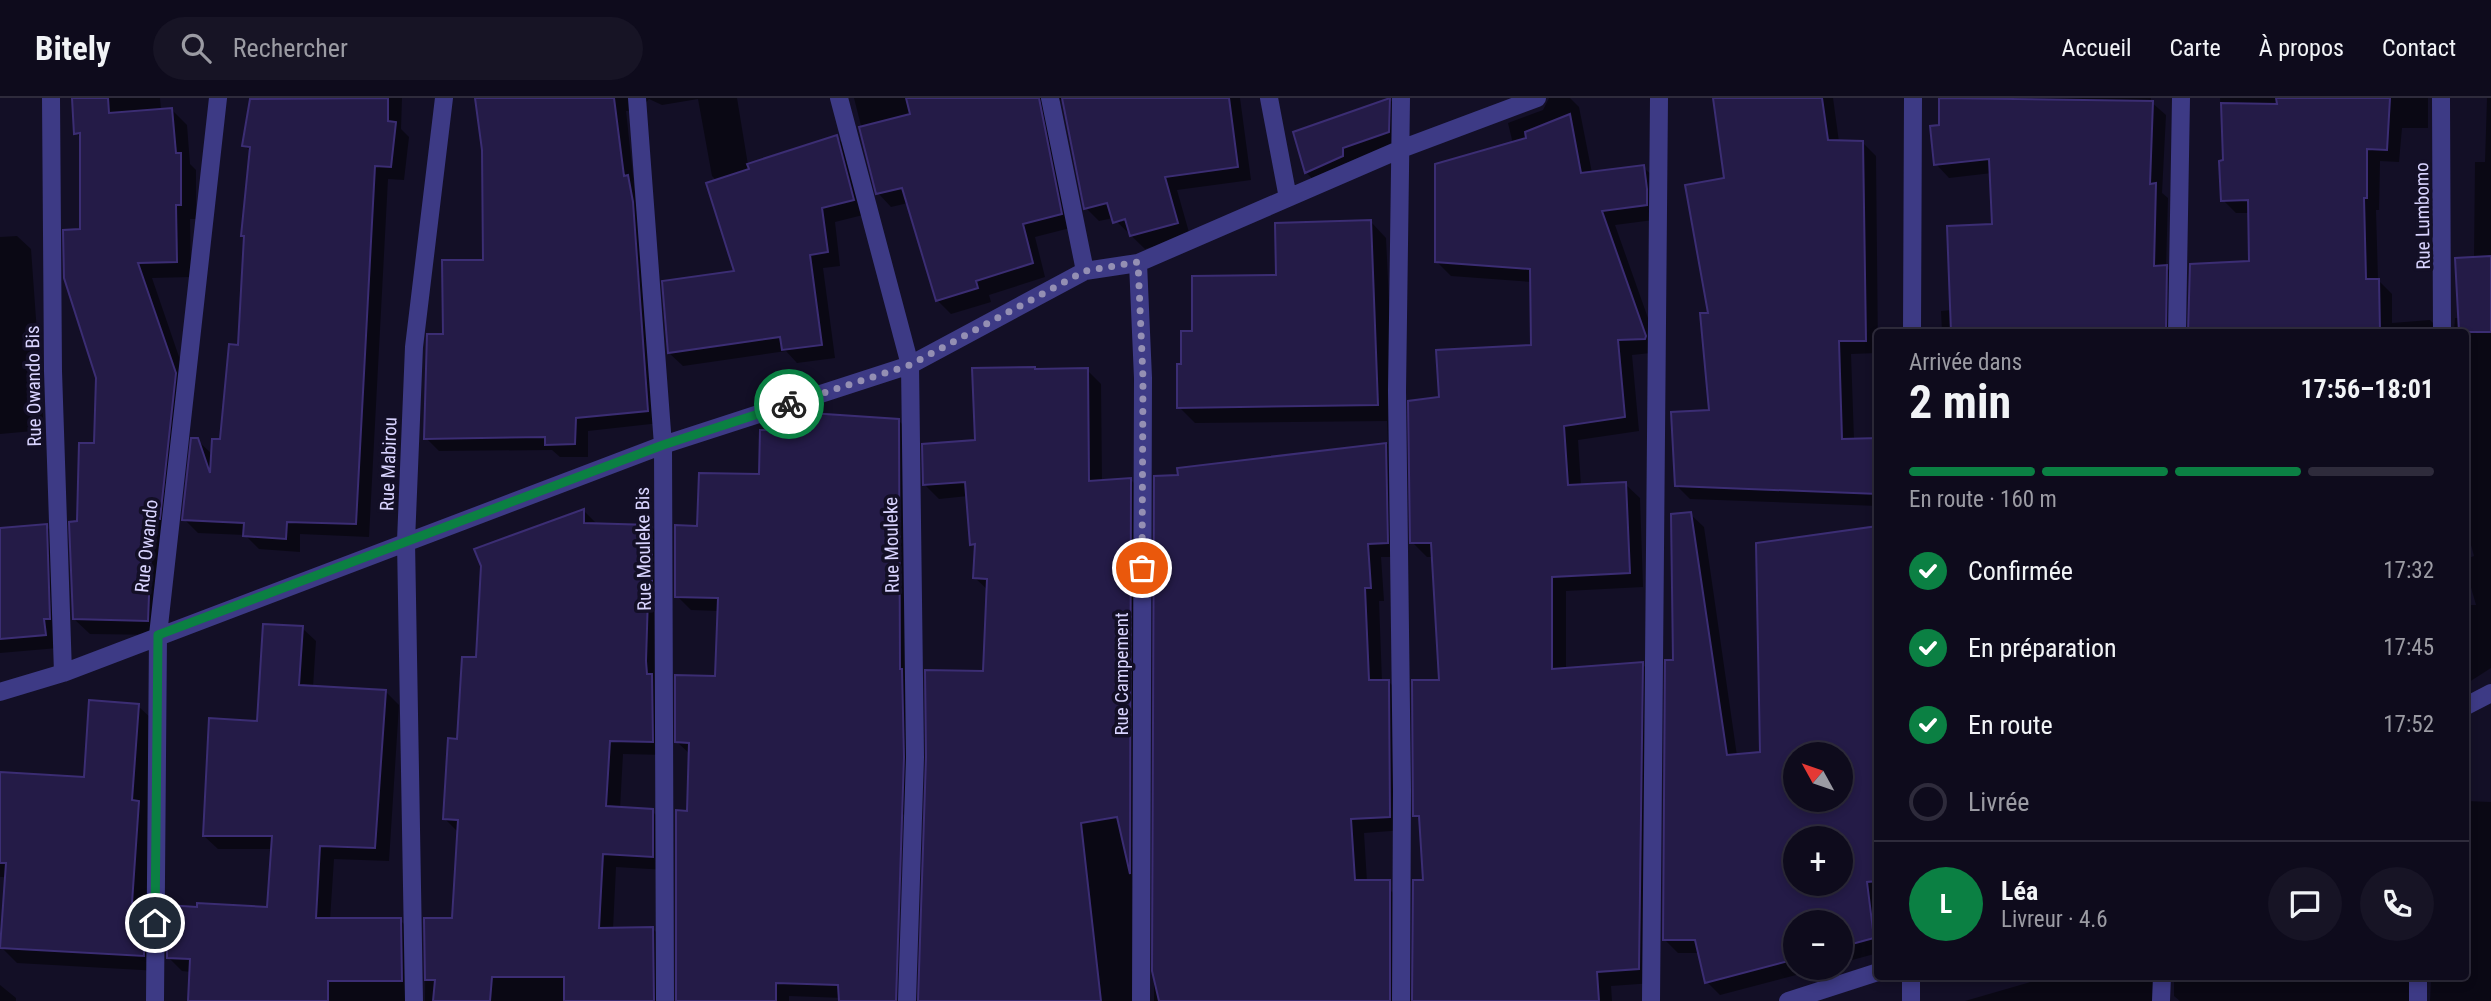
<!DOCTYPE html>
<html lang="fr">
<head>
<meta charset="utf-8">
<style>
  :root { --surface:#0e0b1c; --page:#171425; --text:#f1f3f6; --muted:#9b9ba3; --line:#2e2b3b; --accent:#0b8043 }
  body { margin:0; font-family:"Roboto Condensed",sans-serif; background:var(--page); color:var(--text); height:100vh; display:flex; flex-direction:column; font-size:26px; white-space:nowrap }
  * { box-sizing:border-box; margin:0 }
  p { font-size:23px; color:var(--muted) }
  .icon { flex:none; width:38px; height:38px; fill:none; stroke:currentColor; stroke-width:2; stroke-linecap:round; stroke-linejoin:round }
  .map { position:relative; flex:1; overflow:hidden }
  .sheet { position:absolute; left:1874px; top:231px; width:595px; height:651px; display:flex; flex-direction:column; background:var(--surface); border-radius:7px; box-shadow:0 4px 10px #0003,0 0 0 2px var(--line) }
  .sheet>* { flex:none }
  .needle { width:46px; rotate:310deg }
  .buttons { position:absolute; left:1783px; top:644px; display:grid; gap:14px }
  .buttons a { display:grid; place-items:center; width:70px; height:70px; border-radius:50%; background:var(--surface); box-shadow:0 4px 10px #0003,0 0 0 2px var(--line); font-size:35px }
  .pin { position:absolute; display:grid; place-items:center; width:60px; height:60px; color:#fff; margin:-30px; border:4px solid #fff; border-radius:50%; box-shadow:0 2px 7px #0007 }
  .courier { position:absolute; display:grid; place-items:center; width:70px; height:70px; margin:-35px; border:5px solid #0b8043; border-radius:50%; background:#fff; color:#222; box-shadow:0 2px 9px #0007 }
  .overview em { font-style:normal; font-weight:700 }
  .overview div { display:flex; flex-direction:column-reverse }
  .overview { display:flex; align-items:center; justify-content:space-between; height:119px; padding:0 35px }
  h1 { font-size:46px; font-weight:700; line-height:52px }
  .bar { display:grid; grid-template-columns:repeat(4,1fr); gap:10px 7px; align-content:center; height:84px; padding:0 35px }
  .bar i { height:9px; border-radius:5px; background:var(--line) }
  .bar .current { background:var(--accent) }
  .bar p { grid-column:span 4 }
  .line { display:flex; align-items:center; gap:18px; padding:0 35px; border-top:2px solid var(--line) }
  .line div { flex:1 }
  .round { display:grid; place-items:center; flex:none; width:74px; height:74px; border-radius:37px; background:var(--page) }
  ol { padding:0 35px; list-style:none }
  li { display:flex; align-items:center; gap:21px; height:77px }
  li p { margin-inline-start:auto }
  li .icon { padding:7px; border-radius:50%; background:var(--accent); color:#fff; stroke-width:4 }
  li:last-child { color:var(--muted) }
  li i { width:38px; height:38px; border:4px solid var(--line); border-radius:50% }
  header { display:flex; align-items:center; gap:42px; box-sizing:border-box; height:98px; padding:0 35px; background:var(--surface); border-bottom:2px solid var(--line) }
  header strong { font-size:33px }
  nav { display:flex; gap:38px; margin-inline-start:auto; font-size:24px }
  .search { width:490px; height:63px; background:var(--page); display:flex; align-items:center; gap:18px; box-sizing:border-box; padding:0 24px; border-radius:38px; color:var(--muted); font-size:26px }
  .map>svg:first-child { display:block }
</style>
</head>
<body>
<header>
<strong>Bitely</strong>
<div class="search"><svg class="icon" aria-label="search" viewBox="0 0 24 24"><circle cx="10" cy="10" r="6"/><path d="M15 15l6 6"/></svg>Rechercher</div>
<nav><a>Accueil</a><a>Carte</a><a>À propos</a><a>Contact</a></nav>
</header>
<div class="map">
<svg width="2491" height="903" viewBox="0 0 2491 903">
  <rect width="100%" height="100%" fill="#130f26"/>
  <path fill="#0007" fill-rule="evenodd" d="M 74,0 L 160,0 L 161,12 L 172,12 L 187,27 L 190,66 L 196,72 L 196,121 L 190,121 L 191,179 L 152,180 L 190,291 L 163,537 L 90,536 L 74,521 L 79,425 L 95,347 L 98,280 L 82,133 L 82,41 L 76,35 Z
    M 263,0 L 402,0 L 401,31 L 409,39 L 404,82 L 388,81 L 369,439 L 300,436 L 300,454 L 259,451 L 245,437 L 198,435 L 184,421 L 197,342 L 213,357 L 221,343 L 240,248 L 246,140 L 242,137 L 251,54 L 244,47 Z
    M 477,0 L 737,0 L 748,67 L 836,39 L 850,52 L 867,116 L 835,124 L 840,168 L 823,170 L 835,260 L 797,265 L 786,253 L 683,268 L 669,255 L 736,175 L 717,83 L 712,78 L 698,1 L 662,7 L 649,1 L 639,12 L 626,13 L 660,325 L 588,333 L 588,359 L 560,359 L 552,352 L 439,353 L 426,340 L 445,238 L 485,163 L 484,52 Z
    M 854,0 L 1240,0 L 1251,82 L 1177,92 L 1190,138 L 1145,151 L 1113,120 L 1099,123 L 1086,110 L 1064,2 L 1061,2 L 1052,9 L 1074,129 L 1035,139 L 1045,179 L 989,197 L 991,204 L 951,216 L 937,202 L 908,105 L 891,109 L 878,95 ZM 1134,120 L 1121,124 L 1121,121 Z
    M 1549,0 L 1570,0 L 1579,9 L 1592,75 L 1643,69 L 1658,83 L 1661,121 L 1615,127 L 1660,254 L 1632,257 L 1639,333 L 1578,342 L 1581,388 L 1625,386 L 1640,400 L 1643,489 L 1566,493 L 1566,572 L 1642,566 L 1657,580 L 1653,885 L 1611,888 L 1612,903 L 1427,903 L 1425,783 L 1421,723 L 1415,717 L 1441,583 L 1434,459 L 1427,459 L 1412,444 L 1440,301 L 1533,249 L 1532,184 L 1451,178 L 1436,163 L 1513,46 L 1508,25 L 1543,12 Z
    M 1715,0 L 1833,0 L 1839,44 L 1863,45 L 1876,58 L 1878,255 L 1851,256 L 1854,342 L 1878,342 L 1878,408 L 1690,401 L 1677,388 L 1711,313 L 1710,216 L 1726,81 Z
    M 1940,0 L 2151,0 L 2151,4 L 2166,17 L 2162,95 L 2168,100 L 2166,169 L 2179,182 L 2178,234 L 1942,234 L 1941,213 L 1952,212 L 1994,127 L 1992,75 L 1949,80 L 1936,66 L 1941,29 Z
    M 2220,0 L 2428,0 L 2428,30 L 2402,30 L 2399,64 L 2380,63 L 2379,112 L 2376,112 L 2378,182 L 2392,196 L 2392,225 L 2430,222 L 2442,234 L 2190,234 L 2191,168 L 2251,164 L 2250,115 L 2236,115 L 2223,102 L 2225,64 Z
    M 2487,0 L 2491,0 L 2491,570 L 2466,586 L 2466,507 L 2476,507 L 2466,472 L 2466,461 L 2474,458 L 2466,429 L 2466,234 L 2454,234 L 2455,220 L 2460,220 L 2474,161 L 2475,64 L 2485,64 Z
    M 1389,1 L 1401,12 L 1400,45 L 1353,62 L 1354,70 L 1317,86 L 1306,74 Z
    M 1371,124 L 1386,140 L 1401,459 L 1381,459 L 1384,503 L 1379,503 L 1382,584 L 1389,584 L 1403,598 L 1404,732 L 1364,735 L 1367,784 L 1382,784 L 1396,798 L 1396,903 L 1154,903 L 1156,380 L 1180,378 L 1179,372 L 1388,346 L 1387,323 L 1195,325 L 1179,309 L 1183,267 L 1194,234 L 1278,179 Z
    M 17,138 L 31,151 L 44,332 L 0,336 L 0,139 Z
    M 1087,272 L 1101,286 L 1102,384 L 1131,382 L 1145,396 L 1143,903 L 944,903 L 985,575 L 988,492 L 975,480 L 976,451 L 972,446 L 968,398 L 939,401 L 925,387 L 976,344 Z
    M 899,323 L 913,337 L 915,728 L 903,716 L 900,686 L 871,901 L 789,898 L 789,903 L 678,903 L 690,656 L 677,644 L 717,579 L 719,513 L 691,512 L 677,498 L 699,430 L 811,335 Z
    M 584,413 L 598,427 L 651,429 L 665,443 L 666,657 L 623,656 L 620,711 L 652,713 L 666,727 L 666,772 L 616,769 L 613,831 L 653,831 L 667,845 L 667,903 L 425,903 L 426,822 L 453,822 L 459,735 L 444,720 L 477,561 Z
    M 1690,416 L 1704,429 L 1737,658 L 1762,656 L 1878,430 L 1878,855 L 1841,865 L 1841,824 L 1796,824 L 1796,870 L 1823,870 L 1720,897 L 1707,884 L 1700,855 L 1678,855 L 1665,842 L 1675,564 ZM 1796,656 L 1841,656 L 1841,702 L 1796,702 ZM 1796,740 L 1841,740 L 1841,786 L 1796,786 Z
    M 46,428 L 59,441 L 58,550 L 0,555 L 0,432 Z
    M 302,530 L 316,543 L 313,589 L 385,593 L 399,607 L 389,763 L 334,761 L 330,822 L 400,822 L 414,836 L 416,903 L 190,903 L 191,874 L 182,873 L 168,859 L 269,811 L 273,751 L 218,751 L 204,738 Z
    M 138,608 L 154,623 L 148,714 L 154,720 L 159,873 L 17,865 L 1,849 L 6,779 L 0,779 L 0,676 L 86,681 Z
    M 2466,703 L 2491,704 L 2491,903 L 2430,903 L 2431,882 L 2422,888 L 2422,903 L 2180,903 L 2174,898 L 2174,882 L 2166,887 L 2164,903 L 1965,903 L 2051,878 L 2466,878 Z
    M 0,887 L 16,900 L 16,903 L 0,903 Z"/>
  <path fill="#241b47" stroke="#3b2d73" stroke-width="2" fill-rule="evenodd" d="M 72,0 L 108,0 L 109,15 L 172,10 L 176,55 L 181,55 L 181,107 L 176,107 L 177,164 L 138,165 L 176,275 L 160,421 L 152,421 L 148,523 L 73,521 L 69,424 L 77,423 L 79,345 L 94,345 L 96,280 L 64,180 L 63,132 L 80,131 L 80,35 L 74,36 Z
    M 388,0 L 388,23 L 396,24 L 391,69 L 375,68 L 356,426 L 287,424 L 286,441 L 243,438 L 244,425 L 182,422 L 191,340 L 198,340 L 210,375 L 212,341 L 220,341 L 229,246 L 238,247 L 244,138 L 241,138 L 250,49 L 242,48 L 250,1 Z
    M 475,0 L 614,0 L 624,78 L 628,77 L 633,104 L 648,313 L 576,320 L 575,346 L 545,347 L 545,339 L 424,341 L 427,236 L 443,236 L 442,162 L 483,162 L 482,52 Z
    M 906,0 L 1039,0 L 1062,116 L 1023,126 L 1033,165 L 976,183 L 978,190 L 936,203 L 902,90 L 876,96 L 859,29 L 910,16 Z
    M 1062,0 L 1229,0 L 1238,69 L 1165,79 L 1178,125 L 1130,138 L 1125,121 L 1113,125 L 1107,105 L 1084,111 Z
    M 1390,0 L 1389,34 L 1343,50 L 1343,58 L 1305,75 L 1293,34 Z
    M 1713,0 L 1822,0 L 1828,42 L 1863,43 L 1866,243 L 1839,243 L 1842,341 L 1878,340 L 1878,396 L 1675,388 L 1671,314 L 1709,312 L 1700,215 L 1708,215 L 1685,87 L 1724,80 Z
    M 1939,0 L 2153,3 L 2150,86 L 2156,85 L 2154,168 L 2167,167 L 2166,234 L 1951,234 L 1947,128 L 1992,126 L 1989,61 L 1934,67 L 1930,28 L 1939,27 Z
    M 2276,0 L 2390,0 L 2387,52 L 2367,51 L 2367,100 L 2364,100 L 2366,181 L 2379,181 L 2380,234 L 2188,234 L 2190,166 L 2249,163 L 2248,102 L 2221,103 L 2219,63 L 2223,62 L 2221,5 L 2277,6 Z
    M 1570,16 L 1581,75 L 1644,67 L 1647,91 L 1647,107 L 1602,113 L 1646,238 L 1645,241 L 1618,242 L 1625,319 L 1564,328 L 1568,387 L 1626,384 L 1630,475 L 1552,479 L 1552,571 L 1643,564 L 1639,871 L 1597,874 L 1599,903 L 1412,903 L 1413,782 L 1423,782 L 1419,718 L 1413,718 L 1412,582 L 1439,582 L 1431,445 L 1410,445 L 1408,303 L 1439,299 L 1436,252 L 1531,247 L 1530,171 L 1435,164 L 1435,66 L 1526,40 L 1525,34 Z
    M 837,37 L 854,102 L 822,110 L 828,154 L 810,157 L 822,247 L 782,252 L 780,239 L 668,255 L 662,183 L 734,173 L 706,85 L 749,71 L 747,66 Z
    M 1371,122 L 1378,307 L 1177,310 L 1177,266 L 1181,266 L 1181,233 L 1192,233 L 1192,178 L 1276,177 L 1275,125 Z
    M 2491,158 L 2491,234 L 2459,234 L 2455,160 Z
    M 1035,269 L 1035,271 L 1088,270 L 1089,383 L 1131,380 L 1130,776 L 1117,719 L 1081,725 L 1101,903 L 918,903 L 926,659 L 925,572 L 983,573 L 987,481 L 973,480 L 975,446 L 970,447 L 965,384 L 923,387 L 922,346 L 975,342 L 972,270 Z
    M 810,315 L 899,321 L 900,571 L 902,571 L 904,659 L 896,903 L 839,903 L 838,887 L 776,885 L 776,903 L 676,903 L 676,712 L 687,713 L 689,645 L 675,644 L 675,577 L 715,578 L 718,500 L 675,499 L 675,427 L 697,428 L 699,375 L 759,376 L 760,332 L 810,333 Z
    M 1386,345 L 1388,445 L 1368,446 L 1371,490 L 1365,490 L 1369,582 L 1389,582 L 1390,719 L 1351,721 L 1355,782 L 1390,782 L 1390,903 L 1159,903 L 1152,873 L 1154,378 L 1178,377 L 1177,370 Z
    M 584,411 L 584,425 L 652,427 L 652,498 L 648,498 L 646,563 L 647,576 L 652,576 L 653,644 L 610,643 L 606,708 L 653,711 L 653,759 L 603,756 L 599,830 L 653,829 L 654,903 L 564,903 L 564,879 L 492,879 L 490,903 L 433,903 L 435,882 L 425,882 L 424,820 L 452,820 L 458,722 L 443,721 L 448,640 L 457,641 L 462,559 L 476,559 L 481,468 L 474,451 Z
    M 1691,414 L 1727,657 L 1760,654 L 1756,445 L 1878,428 L 1878,783 L 1867,784 L 1874,840 L 1841,849 L 1841,824 L 1796,824 L 1796,861 L 1705,885 L 1695,842 L 1663,842 L 1665,562 L 1673,562 L 1671,416 ZM 1796,656 L 1841,656 L 1841,702 L 1796,702 ZM 1796,740 L 1841,740 L 1841,786 L 1796,786 Z
    M 47,426 L 50,521 L 44,521 L 46,537 L 0,541 L 0,430 Z
    M 263,526 L 303,528 L 299,587 L 386,592 L 375,750 L 320,748 L 316,820 L 401,820 L 402,883 L 328,883 L 328,903 L 188,903 L 190,861 L 167,860 L 167,807 L 197,809 L 197,805 L 267,809 L 272,738 L 203,738 L 209,620 L 257,623 Z
    M 89,602 L 139,606 L 132,702 L 139,703 L 132,805 L 144,806 L 144,858 L 0,850 L 6,765 L 0,765 L 0,674 L 84,679 Z"/>
  <g fill="none" stroke-linecap="round" stroke-linejoin="round">
    <path stroke="#3d3a85" stroke-width="18" d="M 51,0 L 53,273 L 63,575
      M 637,0 L 663,347 L 665,903
      M 839,0 L 910,267 L 915,659 L 907,903
      M 1050,0 L 1085,173
      M 1269,0 L 1288,100
      M 2441,0 L 2442,234
      M 1138,165 L 1143,280 L 1141,903
      M 1912,234 L 1913,0
      M 2177,234 L 2181,0
      M 0,594 L 63,575 L 663,347 L 910,267 L 1085,173 L 1138,165 L 1401,51 L 1537,0
      M 2466,608 L 2491,595
      M 155,903 L 158,537 L 218,0
      M 414,903 L 406,443 L 414,249 L 444,0
      M 1401,903 L 1402,692 L 1397,293 L 1401,0
      M 1651,903 L 1659,0
      M 1788,903 L 1878,874
      M 1911,903 L 1911,878
      M 2161,903 L 2162,878
      M 2418,903 L 2418,878"/>
  </g>
  <g fill="none" stroke-linecap="round" stroke-linejoin="round">
    <path stroke="#948fb3" stroke-width="7" stroke-dasharray="0 12.6" d="M 789,306 L 910,267 L 1085,173 L 1138,164 L 1143,280 L 1142,470"/>
    <path stroke="#0b8043" stroke-width="9" d="M 155,825 L 158,537 L 663,347 L 789,306"/>
  </g>
  <g text-anchor="middle" stroke-width="7" stroke-linejoin="round" paint-order="stroke">
    <g font-size="19" fill="#d9d4ff" stroke="#130f26">
      <text transform="translate(2422 118) rotate(-91)" y="7">Rue Lumbomo</text>
      <text transform="translate(33 288) rotate(-91)" y="7">Rue Owando Bis</text>
      <text transform="translate(388 366) rotate(-88)" y="7">Rue Mabirou</text>
      <text transform="translate(891 447) rotate(-91)" y="7">Rue Mouleke</text>
      <text transform="translate(146 448) rotate(-84)" y="7">Rue Owando</text>
      <text transform="translate(643 451) rotate(-91)" y="7">Rue Mouleke Bis</text>
      <text transform="translate(1121 576) rotate(-90)" y="7">Rue Campement</text>
    </g>
  </g>
</svg>
<div class="buttons">
<a><svg class="needle" viewBox="-14 -14 28 28"><path d="M0-13l5 13h-10z" fill="#e53935"/><path d="M0 13l5-13h-10z" fill="#9b9ba3"/></svg></a>
<a>+</a>
<a>−</a>
</div>
<div class="pin" style="left:1142px;top:470px;background:#ea580c"><svg class="icon" aria-label="bag" viewBox="0 0 24 24"><path d="M5 8h14l-1 12H6zM9 8a3 3 0 0 1 6 0"/></svg></div>
<div class="pin" style="left:155px;top:825px;background:#1f2937"><svg class="icon" aria-label="home" viewBox="0 0 24 24"><path d="M3 11l9-7 9 7M6 9v11h12V9"/></svg></div>
<div class="courier" style="left:789px;top:306px"><svg class="icon" aria-label="bike" viewBox="0 0 24 24"><circle cx="6" cy="16" r="4"/><circle cx="18" cy="16" r="4"/><path d="M6 16l4-8h5l3 8M10 8l3 8H6M13 5h3"/></svg></div>
<section class="sheet">
<div class="overview"><div><h1>2 min</h1><p>Arrivée dans</p></div><em>17:56–18:01</em></div>
<div class="bar"><i class="current"></i><i class="current"></i><i class="current"></i><i></i><p>En route · 160 m</p></div>
<ol>
<li><svg class="icon" aria-label="check" viewBox="0 0 24 24"><path d="M5 12l5 5 9-10"/></svg>Confirmée<p>17:32</p></li>
<li><svg class="icon" aria-label="check" viewBox="0 0 24 24"><path d="M5 12l5 5 9-10"/></svg>En préparation<p>17:45</p></li>
<li><svg class="icon" aria-label="check" viewBox="0 0 24 24"><path d="M5 12l5 5 9-10"/></svg>En route<p>17:52</p></li>
<li><i></i>Livrée</li>
</ol>
<div class="line" style="height:126px"><b class="round" style="background:var(--accent);color:#fff">L</b><div><b>Léa</b><p>Livreur · 4.6</p></div><a class="round"><svg class="icon" aria-label="chat" viewBox="0 0 24 24"><path d="M4 5h16v11H9l-5 4z"/></svg></a><a class="round"><svg class="icon" aria-label="phone" viewBox="0 0 24 24"><path d="M5 4h4l2 5-3 2q2 4 5 5l2-3 5 2v4C11 20 4 13 5 4z"/></svg></a></div>
</section>
</div>
</body>
</html>
